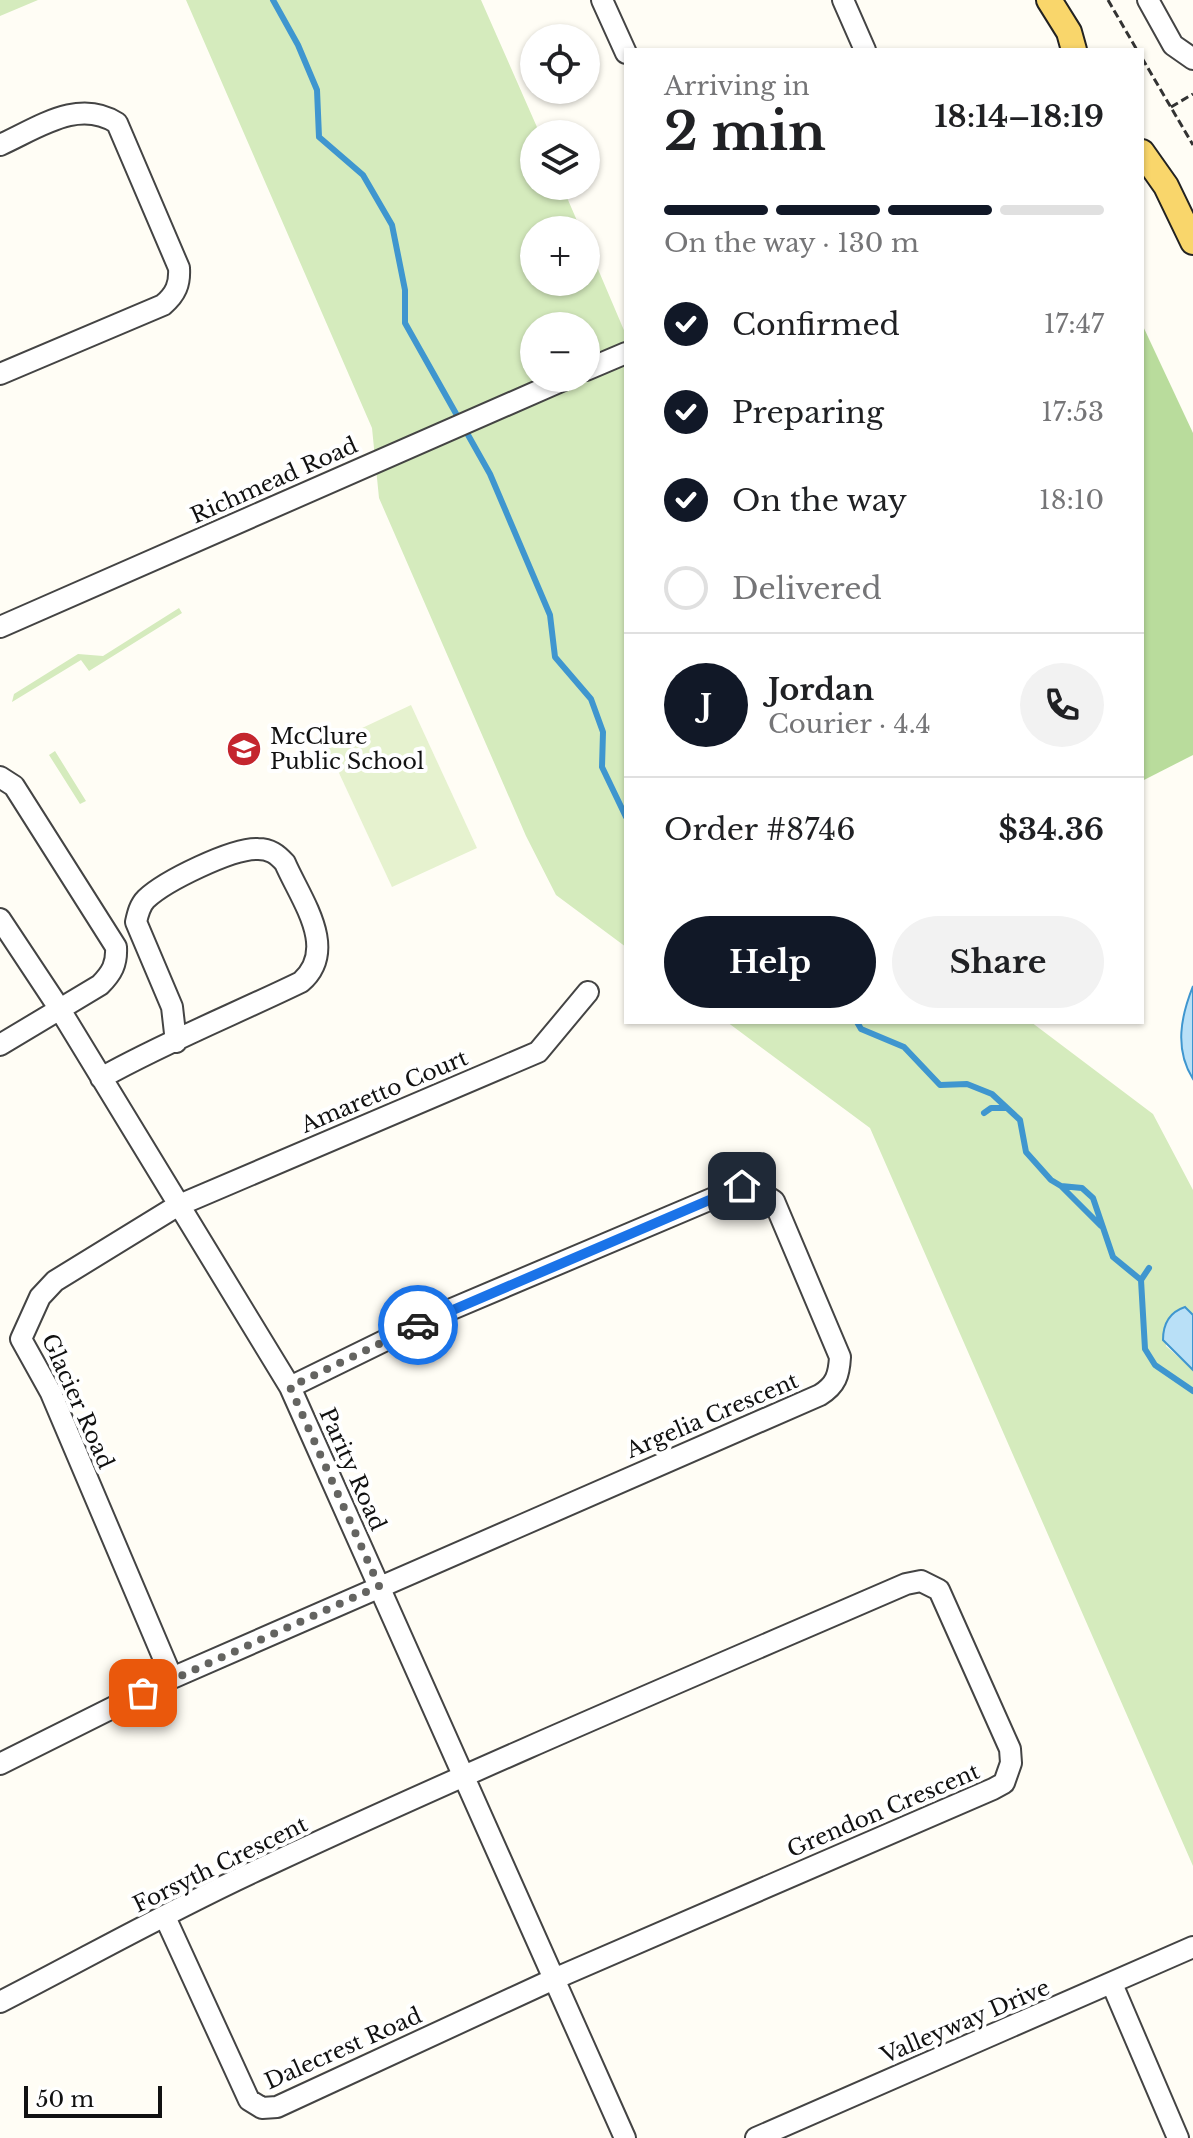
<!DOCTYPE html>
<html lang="en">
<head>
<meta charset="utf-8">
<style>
  :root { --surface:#fff; --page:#f2f2f2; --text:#202124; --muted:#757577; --line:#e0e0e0; --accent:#111827 }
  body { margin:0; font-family:"Libre Baskerville",serif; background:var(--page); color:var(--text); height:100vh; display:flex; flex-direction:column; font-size:30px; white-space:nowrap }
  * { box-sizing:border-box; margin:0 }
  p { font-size:26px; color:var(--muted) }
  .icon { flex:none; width:44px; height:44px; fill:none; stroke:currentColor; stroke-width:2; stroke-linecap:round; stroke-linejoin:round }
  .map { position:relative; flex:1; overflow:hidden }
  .sheet { position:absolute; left:624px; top:48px; width:520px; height:976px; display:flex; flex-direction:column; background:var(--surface); border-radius:0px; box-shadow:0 2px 6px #0004 }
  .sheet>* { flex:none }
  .fabs { position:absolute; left:520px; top:24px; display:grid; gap:16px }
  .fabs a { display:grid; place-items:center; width:80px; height:80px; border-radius:50%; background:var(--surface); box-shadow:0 2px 6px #0004; font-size:40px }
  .scale { position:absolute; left:24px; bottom:20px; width:138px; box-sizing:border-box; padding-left:8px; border:4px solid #111; border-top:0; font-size:22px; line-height:28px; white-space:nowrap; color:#111; -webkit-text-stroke:6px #fff; paint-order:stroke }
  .pin { position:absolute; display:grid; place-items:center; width:68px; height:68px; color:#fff; margin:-34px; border-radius:16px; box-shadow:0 4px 12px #0006 }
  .courier { position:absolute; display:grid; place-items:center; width:80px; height:80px; margin:-40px; border:6px solid #1a73e8; border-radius:50%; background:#fff; color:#222; box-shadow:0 2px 10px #0007 }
  .overview em { font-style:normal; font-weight:800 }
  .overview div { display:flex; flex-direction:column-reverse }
  .overview { display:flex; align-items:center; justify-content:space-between; height:136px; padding:0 40px }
  h1 { font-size:52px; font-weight:800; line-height:60px }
  .bar { display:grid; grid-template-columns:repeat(4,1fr); gap:12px 8px; align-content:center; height:96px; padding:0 40px }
  .bar i { height:10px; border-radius:6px; background:var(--line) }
  .bar .active { background:var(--accent) }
  .bar p { grid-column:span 4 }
  .line { display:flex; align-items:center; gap:20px; padding:0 40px; border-top:2px solid var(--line) }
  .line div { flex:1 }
  .round { display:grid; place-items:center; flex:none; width:84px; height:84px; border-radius:42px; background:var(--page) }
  ol { padding:0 40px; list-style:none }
  li { display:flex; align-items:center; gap:24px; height:88px }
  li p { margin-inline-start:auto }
  li .icon { padding:8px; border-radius:50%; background:var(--accent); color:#fff; stroke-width:4 }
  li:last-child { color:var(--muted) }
  li i { width:44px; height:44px; border:4px solid var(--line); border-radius:50% }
  .primary-button { display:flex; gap:16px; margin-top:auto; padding:16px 40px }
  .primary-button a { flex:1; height:92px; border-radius:48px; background:var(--accent); color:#fff; font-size:32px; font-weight:800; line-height:92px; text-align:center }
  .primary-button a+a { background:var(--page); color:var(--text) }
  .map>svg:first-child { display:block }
</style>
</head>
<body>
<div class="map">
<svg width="1193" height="2138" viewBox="0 0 1193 2138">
  <rect width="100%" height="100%" fill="#fffdf5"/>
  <path fill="#d5ebbd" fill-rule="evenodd" d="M 0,0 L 38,0 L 0,16 Z
    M 186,0 L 481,0 L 540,134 L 534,134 L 534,186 L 562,186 L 581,230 L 534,230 L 534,282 L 586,282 L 586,241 L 626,335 L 626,947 L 556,895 L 526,836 L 379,498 L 372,428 ZM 534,326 L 586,326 L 586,378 L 534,378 Z
    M 179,608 L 182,613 L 89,671 L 81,660 L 12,702 L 14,694 L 78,654 L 103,656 Z
    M 55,751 L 86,801 L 80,804 L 49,755 Z
    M 727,1022 L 1031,1022 L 1153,1114 L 1193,1190 L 1193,1315 L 1189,1310 L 1176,1314 L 1164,1326 L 1166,1346 L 1193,1370 L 1193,1866 L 870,1128 Z"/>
  <path fill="#b9dc9c" d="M 1142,324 L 1193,433 L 1193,755 L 1142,781 Z"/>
  <path fill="#e6f2cf" d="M 411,705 L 477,848 L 392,887 L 326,745 Z"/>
  <path fill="#b9e0f7" stroke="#3f96cf" stroke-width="2" d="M 1193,986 L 1193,1079 C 1174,1049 1181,1016 1193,986 Z
    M 1185,1307 L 1193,1315 L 1193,1370 L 1163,1340 C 1163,1323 1170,1312 1185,1307 Z"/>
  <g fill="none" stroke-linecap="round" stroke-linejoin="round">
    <path stroke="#3f96cf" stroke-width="6" d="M 273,0 L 298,45 L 317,90 L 319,137 L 363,175 L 392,225 L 405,290 L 405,323 L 490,474 L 550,615 L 555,657 L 591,699 L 603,732 L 602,767 L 626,817
      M 857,1022 L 861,1029 L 904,1047 L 940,1085 L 967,1084 L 992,1094 L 1020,1120 L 1026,1152 L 1051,1180 L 1061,1186 L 1082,1188 L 1093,1198 L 1113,1257 L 1141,1280 L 1145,1349 L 1155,1365 L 1193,1391
      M 984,1113 L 991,1108 L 1007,1108
      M 1061,1186 L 1101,1226
      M 1141,1280 L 1149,1268"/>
    <g stroke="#444" stroke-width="24">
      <path id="minor" d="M 602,0 L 626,53
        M 843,0 L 865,50
        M 1148,0 L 1173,45 L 1193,59
        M 0,145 C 38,128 78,98 117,123 L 179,268 C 180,284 176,294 163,305 L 0,374
        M 586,370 L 626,353
        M 0,627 L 568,378
        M 0,777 L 14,786 L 116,947 C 117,964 112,973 100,985 L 0,1045
        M 0,919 L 59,1008 L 290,1387 L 625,2138
        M 101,1078 C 165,1042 235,1014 301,982 C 339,949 301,900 285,863 C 277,854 270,849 258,849 C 232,848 165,881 146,899 C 140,905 138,913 136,922 L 172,1007 L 176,1042
        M 172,1678 L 51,1393 L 21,1339 L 40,1297 L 55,1281 L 177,1206 L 538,1052 L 588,992
        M 0,1764 L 172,1678 L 820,1395 C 836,1385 839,1375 840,1357 L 774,1201 L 756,1189 L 742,1186 L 433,1317 L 290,1387
        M 1112,1984 L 1178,2138
        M 0,2002 C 88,1957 174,1908 264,1867 C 476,1768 691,1677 906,1584 L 921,1581 L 939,1590 L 1010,1749 L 1011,1763 L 1004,1783 L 993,1789 L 554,1979 L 277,2107 L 262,2108 L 249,2100 L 165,1917
        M 756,2138 L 1193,1947"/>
    </g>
    <g stroke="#222" stroke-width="28">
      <path id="major" d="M 1049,0 L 1069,32 L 1074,50
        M 1142,152 L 1166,186 L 1193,242"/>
    </g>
    <path stroke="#333" stroke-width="3" stroke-dasharray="8 4" stroke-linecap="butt" d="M 1108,0 L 1137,50
      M 1142,58 L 1193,145
      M 1171,107 L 1193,94"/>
    <use href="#minor" stroke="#fff" stroke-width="20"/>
    <use href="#major" stroke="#f9d66b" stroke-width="24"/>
  </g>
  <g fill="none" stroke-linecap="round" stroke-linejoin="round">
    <path stroke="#646461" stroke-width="8" stroke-dasharray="0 14.4" d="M 143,1693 L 379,1586 L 290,1387 L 418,1325"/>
    <path stroke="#1a73e8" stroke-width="10" d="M 418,1325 L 742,1186"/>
  </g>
  <defs>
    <g id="school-disc" transform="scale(1.8)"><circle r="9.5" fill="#c4262e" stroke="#fff"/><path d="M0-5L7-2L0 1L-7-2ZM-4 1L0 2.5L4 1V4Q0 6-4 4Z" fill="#fff"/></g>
  </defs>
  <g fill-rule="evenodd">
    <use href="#school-disc" x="244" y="749"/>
  </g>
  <g text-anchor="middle" stroke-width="8" stroke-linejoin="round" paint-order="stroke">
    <g font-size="22" fill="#111" stroke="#fff">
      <text transform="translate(274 480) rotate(-24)" y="8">Richmead Road</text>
      <text transform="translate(384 1091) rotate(-23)" y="8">Amaretto Court</text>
      <text transform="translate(78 1401) rotate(66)" y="8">Glacier Road</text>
      <text transform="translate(712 1415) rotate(-23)" y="8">Argelia Crescent</text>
      <text transform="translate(353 1469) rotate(66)" y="8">Parity Road</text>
      <text transform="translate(883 1810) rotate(-23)" y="8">Grendon Crescent</text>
      <text transform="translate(220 1864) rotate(-26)" y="8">Forsyth Crescent</text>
      <text transform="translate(965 2021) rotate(-23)" y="8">Valleyway Drive</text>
      <text transform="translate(343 2048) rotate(-24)" y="8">Dalecrest Road</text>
    </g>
    <g font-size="22" fill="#111" stroke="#fff" text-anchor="start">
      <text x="270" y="744">McClure<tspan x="270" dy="25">Public School</tspan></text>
    </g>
  </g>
</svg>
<div class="fabs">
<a><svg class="icon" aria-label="locate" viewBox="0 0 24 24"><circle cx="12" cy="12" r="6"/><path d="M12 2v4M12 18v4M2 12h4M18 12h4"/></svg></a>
<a><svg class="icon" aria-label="layers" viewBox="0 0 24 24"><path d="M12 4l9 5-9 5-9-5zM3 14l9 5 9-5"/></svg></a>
<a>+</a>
<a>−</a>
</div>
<div class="scale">50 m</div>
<div class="pin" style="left:143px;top:1693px;background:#ea580c"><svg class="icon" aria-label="bag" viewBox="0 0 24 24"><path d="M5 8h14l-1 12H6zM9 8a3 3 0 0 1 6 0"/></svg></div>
<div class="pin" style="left:742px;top:1186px;background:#1f2937"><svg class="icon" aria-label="home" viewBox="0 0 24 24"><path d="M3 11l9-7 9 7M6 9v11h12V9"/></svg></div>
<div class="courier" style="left:418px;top:1325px"><svg class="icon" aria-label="car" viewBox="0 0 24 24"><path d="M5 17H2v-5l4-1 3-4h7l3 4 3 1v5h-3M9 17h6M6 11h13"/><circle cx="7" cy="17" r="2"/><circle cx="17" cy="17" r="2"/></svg></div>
<section class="sheet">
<div class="overview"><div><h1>2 min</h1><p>Arriving in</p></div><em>18:14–18:19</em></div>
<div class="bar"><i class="active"></i><i class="active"></i><i class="active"></i><i></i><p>On the way · 130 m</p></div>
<ol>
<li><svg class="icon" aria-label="check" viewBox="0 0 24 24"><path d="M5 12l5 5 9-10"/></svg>Confirmed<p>17:47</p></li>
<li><svg class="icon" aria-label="check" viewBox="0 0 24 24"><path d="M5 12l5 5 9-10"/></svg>Preparing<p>17:53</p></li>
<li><svg class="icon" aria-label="check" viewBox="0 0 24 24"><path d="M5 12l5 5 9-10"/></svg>On the way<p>18:10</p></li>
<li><i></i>Delivered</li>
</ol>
<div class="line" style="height:144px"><b class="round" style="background:var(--accent);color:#fff">J</b><div><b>Jordan</b><p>Courier · 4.4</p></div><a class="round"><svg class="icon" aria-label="phone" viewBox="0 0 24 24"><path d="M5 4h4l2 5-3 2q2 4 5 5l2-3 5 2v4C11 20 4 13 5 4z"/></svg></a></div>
<div class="line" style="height:104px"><div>Order #8746</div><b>$34.36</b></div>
<div class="primary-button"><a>Help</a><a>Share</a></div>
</section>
</div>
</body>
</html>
